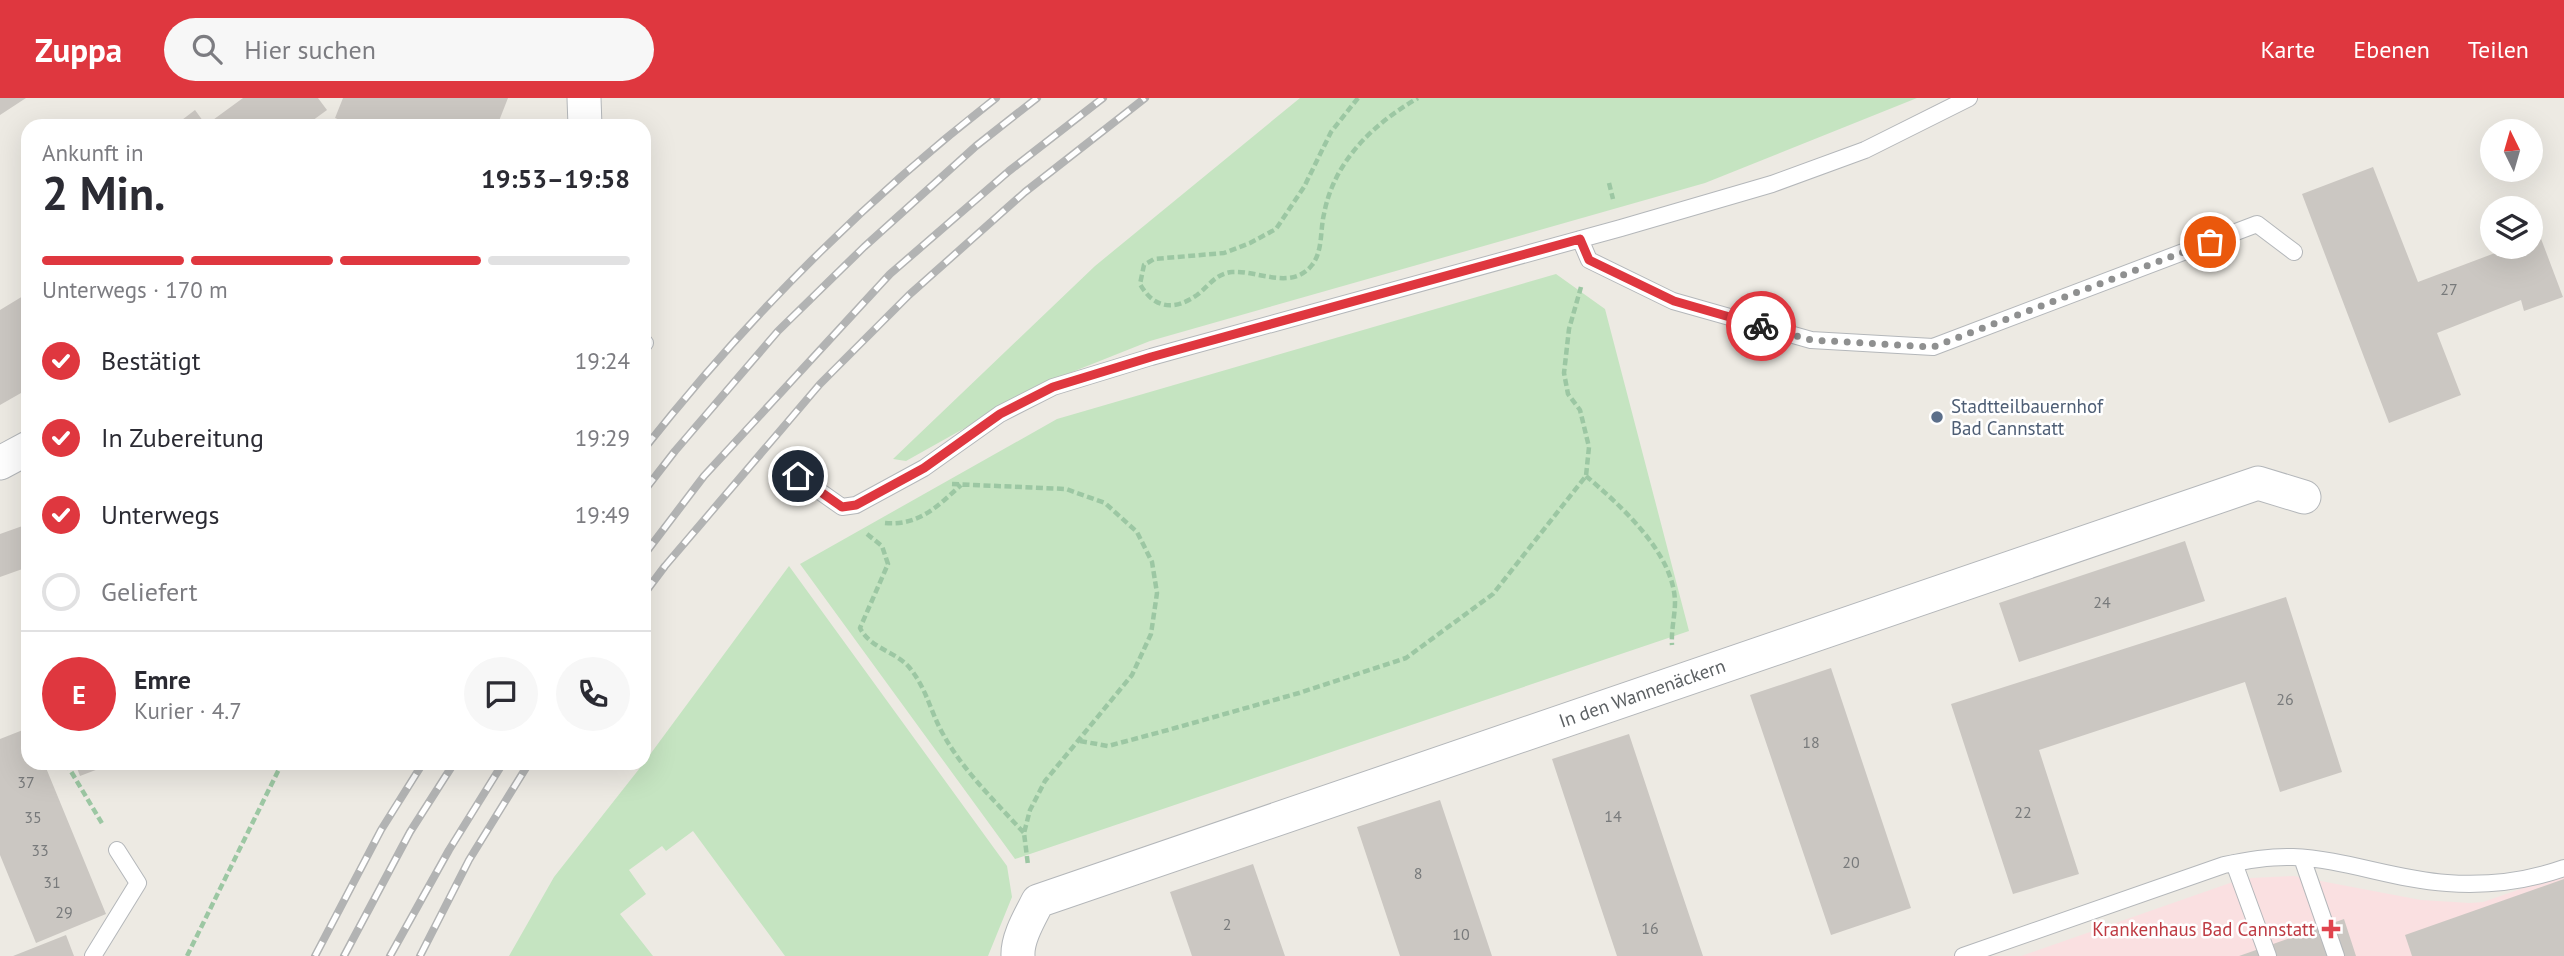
<!DOCTYPE html>
<html lang="de">
<head>
<meta charset="utf-8">
<style>
  :root { --surface:#fff; --page:#f7f7f7; --text:#2b2b33; --muted:#7c7c81; --line:#e1e1e2; --accent:#df373f }
  body { margin:0; font-family:"PT Sans",sans-serif; background:var(--page); color:var(--text); height:100vh; display:flex; flex-direction:column; font-size:26px; white-space:nowrap }
  * { box-sizing:border-box; margin:0 }
  p { font-size:23px; color:var(--muted) }
  .icon { flex:none; width:38px; height:38px; fill:none; stroke:currentColor; stroke-width:2; stroke-linecap:round; stroke-linejoin:round }
  .map { position:relative; flex:1; overflow:hidden }
  .side { position:absolute; left:21px; top:21px; width:630px; height:651px; display:flex; flex-direction:column; background:var(--surface); border-radius:21px; box-shadow:0 7px 28px #0002 }
  .side>* { flex:none }
  .needle { width:46px; rotate:355deg }
  .controls { position:absolute; left:2480px; top:21px; display:grid; gap:14px }
  .controls a { display:grid; place-items:center; width:63px; height:63px; border-radius:50%; background:var(--surface); box-shadow:0 7px 28px #0002; font-size:35px }
  .pin { position:absolute; display:grid; place-items:center; width:60px; height:60px; color:#fff; margin:-30px; border:4px solid #fff; border-radius:50%; box-shadow:0 2px 7px #0007 }
  .courier { position:absolute; display:grid; place-items:center; width:70px; height:70px; margin:-35px; border:5px solid #df373f; border-radius:50%; background:#fff; color:#222; box-shadow:0 2px 9px #0007 }
  .summary em { font-style:normal; font-weight:600 }
  .summary div { display:flex; flex-direction:column-reverse }
  .summary { display:flex; align-items:center; justify-content:space-between; height:119px; padding:0 21px }
  h1 { font-size:46px; font-weight:600; line-height:52px }
  .bar { display:grid; grid-template-columns:repeat(4,1fr); gap:10px 7px; align-content:center; height:84px; padding:0 21px }
  .bar i { height:9px; border-radius:5px; background:var(--line) }
  .bar .on { background:var(--accent) }
  .bar p { grid-column:span 4 }
  .line { display:flex; align-items:center; gap:18px; padding:0 21px; border-top:2px solid var(--line) }
  .line div { flex:1 }
  .round { display:grid; place-items:center; flex:none; width:74px; height:74px; border-radius:37px; background:var(--page) }
  ol { padding:0 21px; list-style:none }
  li { display:flex; align-items:center; gap:21px; height:77px }
  li p { margin-inline-start:auto }
  li .icon { padding:7px; border-radius:50%; background:var(--accent); color:#fff; stroke-width:4 }
  li:last-child { color:var(--muted) }
  li i { width:38px; height:38px; border:4px solid var(--line); border-radius:50% }
  header { display:flex; align-items:center; gap:42px; box-sizing:border-box; height:98px; padding:0 35px; background:var(--accent); color:#fff }
  header strong { font-size:33px }
  nav { display:flex; gap:38px; margin-inline-start:auto; font-size:24px }
  .search { width:490px; height:63px; background:var(--page); display:flex; align-items:center; gap:18px; box-sizing:border-box; padding:0 24px; border-radius:38px; color:var(--muted); font-size:26px }
  .map>svg:first-child { display:block }
</style>
</head>
<body>
<header>
<strong>Zuppa</strong>
<div class="search"><svg class="icon" aria-label="search" viewBox="0 0 24 24"><circle cx="10" cy="10" r="6"/><path d="M15 15l6 6"/></svg>Hier suchen</div>
<nav><a>Karte</a><a>Ebenen</a><a>Teilen</a></nav>
</header>
<div class="map">
<svg width="2564" height="858" viewBox="0 0 2564 858">
  <rect width="100%" height="100%" fill="#edeae3"/>
  <path fill="#fae0e1" d="M 2564,776 L 2564,858 L 2021,858 L 2230,785 L 2251,780 L 2294,778 L 2421,802 L 2470,805 L 2483,804 Z"/>
  <path fill="#c5e4c1" d="M 1300,0 L 1917,0 L 1705,85 L 1150,243 L 1047,284 L 906,363 L 893,361 L 1095,168 Z
    M 1556,176 L 1605,211 L 1689,533 L 1015,761 L 800,466 L 1057,321 Z
    M 789,468 L 1007,768 L 1012,799 L 988,858 L 785,858 L 693,733 L 666,753 L 662,748 L 629,772 L 646,796 L 620,816 L 653,858 L 509,858 L 554,779 L 643,666 Z"/>
  <path fill="#cbc7c2" d="M 0,0 L 26,0 L 0,17 Z
    M 243,0 L 318,0 L 327,12 L 305,28 L 174,28 L 195,12 L 206,27 Z
    M 343,0 L 508,0 L 497,28 L 355,28 L 335,20 Z
    M 2373,69 L 2418,184 L 2511,149 L 2530,149 L 2530,141 L 2540,138 L 2563,199 L 2524,213 L 2521,202 L 2437,235 L 2461,297 L 2389,325 L 2302,96 Z
    M 28,195 L 28,291 L 0,307 L 0,212 Z
    M 28,426 L 28,469 L 0,479 L 0,436 Z
    M 2185,443 L 2205,503 L 2019,564 L 1999,505 Z
    M 2286,499 L 2342,674 L 2280,694 L 2245,584 L 2039,652 L 2079,776 L 2013,796 L 1951,606 Z
    M 1831,570 L 1911,810 L 1831,837 L 1750,597 Z
    M 28,630 L 28,665 L 44,665 L 106,816 L 36,845 L 0,757 L 0,641 Z
    M 1629,636 L 1675,775 L 1703,858 L 1617,858 L 1598,801 L 1552,661 Z
    M 75,665 L 114,665 L 80,678 Z
    M 1440,702 L 1492,858 L 1400,858 L 1357,729 Z
    M 1253,766 L 1285,858 L 1192,858 L 1170,794 Z
    M 2564,781 L 2564,858 L 2412,858 L 2405,837 Z
    M 2344,821 L 2356,858 L 2239,858 Z
    M 66,837 L 74,858 L 13,858 Z"/>
  <g fill="none" stroke-linecap="round" stroke-linejoin="round">
    <g stroke="#b4b7ba" stroke-width="18">
      <path id="lane" d="M 1580,141 L 1589,162 L 1673,203 L 1811,242 L 1933,249 L 2257,126 L 2294,154
        M 644,244 L 645,245
        M 798,378 L 842,409 L 856,407 L 924,370 L 1000,316 L 1053,289 L 1151,259 L 1621,130 L 1772,86 L 1865,52 L 1969,0
        M 2302,760 L 2336,858
        M 2234,765 L 2268,858
        M 93,858 L 138,785 L 117,752
        M 1963,858 L 2224,767 C 2247,762 2269,758 2293,759 C 2344,761 2396,782 2447,785 C 2487,788 2527,783 2564,770"/>
    </g>
    <g stroke="#b4b7ba" stroke-width="35">
      <path id="street" d="M 584,0 L 585,28
        M 0,365 L 28,350
        M 1018,858 C 1017,840 1030,819 1038,803 L 2258,385 L 2304,399"/>
    </g>
    <path stroke="#9cc7a3" stroke-width="4.5" stroke-dasharray="7 3.5" stroke-linecap="butt" d="M 1358,0 L 1331,34 L 1304,89 L 1276,131 L 1250,145 L 1224,155 L 1154,161 L 1144,167 L 1140,186 C 1154,211 1174,213 1197,197 C 1209,188 1215,176 1232,174 C 1257,172 1292,193 1312,167 C 1323,153 1320,132 1324,116 C 1334,63 1373,26 1418,0
      M 1609,85 L 1613,101
      M 1586,378 C 1620,407 1674,455 1675,504 C 1675,518 1671,532 1672,547
      M 952,386 L 1066,391 L 1105,405 L 1137,434 L 1152,464 L 1157,495 L 1151,536 L 1132,577 L 1045,683 L 1030,712 L 1024,735 L 1028,767
      M 885,425 C 919,428 938,408 961,387
      M 867,436 L 882,448 L 888,466 L 860,530 C 871,551 895,553 909,569 C 927,591 930,613 943,636 C 964,674 995,703 1024,735
      M 1080,643 L 1108,648 L 1168,632 L 1299,595 L 1406,560 L 1493,496 L 1586,378 L 1589,349 L 1580,312 L 1568,296 L 1564,275 L 1569,231 L 1581,189
      M 66,665 L 103,727
      M 187,858 L 282,665"/>
    <use href="#lane" stroke="#fff" stroke-width="16"/>
    <use href="#street" stroke="#fff" stroke-width="33"/>
    <g stroke="#b2b3b3" stroke-width="8">
      <path id="rail" d="M 644,351 C 746,221 865,102 996,0
        M 644,393 L 675,353 L 778,233 L 864,149 L 976,48 L 1037,0
        M 644,457 L 704,378 L 890,176 L 1009,73 L 1103,0
        M 644,496 L 665,468 L 820,286 L 909,197 L 1025,94 L 1145,0
        M 315,858 L 381,732 L 423,665
        M 344,858 L 410,734 L 454,665
        M 390,858 L 449,752 L 503,665
        M 420,858 L 469,762 L 529,665"/>
    </g>
    <use href="#rail" stroke="#fff" stroke-width="5" stroke-dasharray="16" stroke-linecap="butt"/>
  </g>
  <g fill="none" stroke-linecap="round" stroke-linejoin="round">
    <path stroke="#8f9090" stroke-width="7" stroke-dasharray="0 12.6" d="M 1761,228 L 1811,242 L 1933,249 L 2210,144"/>
    <path stroke="#df373f" stroke-width="9" d="M 798,378 L 842,409 L 856,407 L 924,370 L 1000,316 L 1053,289 L 1151,259 L 1580,141 L 1589,162 L 1674,203 L 1761,228"/>
  </g>
  <circle fill="#5c6f8a" stroke="#fff" stroke-width="2.5" cx="1937" cy="319" r="7"/>
  <path fill="#e0444e" stroke="#fff" stroke-width="2.5" d="M2327.5 820.5h7v7h7v7h-7v7h-7v-7h-7v-7h7z"/>
  <g text-anchor="middle" stroke-width="5" stroke-linejoin="round" paint-order="stroke">
    <g font-size="16" fill="#787a7b">
      <text x="2449" y="197">27</text>
      <text x="2102" y="510">24</text>
      <text x="2285" y="607">26</text>
      <text x="1811" y="650">18</text>
      <text x="26" y="690">37</text>
      <text x="2023" y="720">22</text>
      <text x="1613" y="724">14</text>
      <text x="33" y="725">35</text>
      <text x="40" y="758">33</text>
      <text x="1851" y="770">20</text>
      <text x="1418" y="781">8</text>
      <text x="52" y="790">31</text>
      <text x="64" y="820">29</text>
      <text x="1227" y="832">2</text>
      <text x="1650" y="836">16</text>
      <text x="1461" y="842">10</text>
    </g>
    <g font-size="19" fill="#4e5e75" stroke="#fff" text-anchor="start">
      <text x="1951" y="315">Stadtteilbauernhof<tspan x="1951" dy="22">Bad Cannstatt</tspan></text>
    </g>
    <g font-size="19" fill="#5c6063" stroke="#fff">
      <text transform="translate(1642 595) rotate(-19)" y="7">In den Wannenäckern</text>
    </g>
    <g font-size="19" fill="#be3a42" stroke="#fff" text-anchor="end">
      <text x="2315" y="838">Krankenhaus Bad Cannstatt</text>
    </g>
  </g>
</svg>
<div class="controls">
<a><svg class="needle" viewBox="-14 -14 28 28"><path d="M0-13l5 13h-10z" fill="#e53935"/><path d="M0 13l5-13h-10z" fill="#7c7c81"/></svg></a>
<a><svg class="icon" aria-label="layers" viewBox="0 0 24 24"><path d="M12 4l9 5-9 5-9-5zM3 14l9 5 9-5"/></svg></a>
</div>
<div class="pin" style="left:2210px;top:144px;background:#ea580c"><svg class="icon" aria-label="bag" viewBox="0 0 24 24"><path d="M5 8h14l-1 12H6zM9 8a3 3 0 0 1 6 0"/></svg></div>
<div class="pin" style="left:798px;top:378px;background:#1f2937"><svg class="icon" aria-label="home" viewBox="0 0 24 24"><path d="M3 11l9-7 9 7M6 9v11h12V9"/></svg></div>
<div class="courier" style="left:1761px;top:228px"><svg class="icon" aria-label="bike" viewBox="0 0 24 24"><circle cx="6" cy="16" r="4"/><circle cx="18" cy="16" r="4"/><path d="M6 16l4-8h5l3 8M10 8l3 8H6M13 5h3"/></svg></div>
<section class="side">
<div class="summary"><div><h1>2 Min.</h1><p>Ankunft in</p></div><em>19:53–19:58</em></div>
<div class="bar"><i class="on"></i><i class="on"></i><i class="on"></i><i></i><p>Unterwegs · 170 m</p></div>
<ol>
<li><svg class="icon" aria-label="check" viewBox="0 0 24 24"><path d="M5 12l5 5 9-10"/></svg>Bestätigt<p>19:24</p></li>
<li><svg class="icon" aria-label="check" viewBox="0 0 24 24"><path d="M5 12l5 5 9-10"/></svg>In Zubereitung<p>19:29</p></li>
<li><svg class="icon" aria-label="check" viewBox="0 0 24 24"><path d="M5 12l5 5 9-10"/></svg>Unterwegs<p>19:49</p></li>
<li><i></i>Geliefert</li>
</ol>
<div class="line" style="height:126px"><b class="round" style="background:var(--accent);color:#fff">E</b><div><b>Emre</b><p>Kurier · 4.7</p></div><a class="round"><svg class="icon" aria-label="chat" viewBox="0 0 24 24"><path d="M4 5h16v11H9l-5 4z"/></svg></a><a class="round"><svg class="icon" aria-label="phone" viewBox="0 0 24 24"><path d="M5 4h4l2 5-3 2q2 4 5 5l2-3 5 2v4C11 20 4 13 5 4z"/></svg></a></div>
</section>
</div>
</body>
</html>
